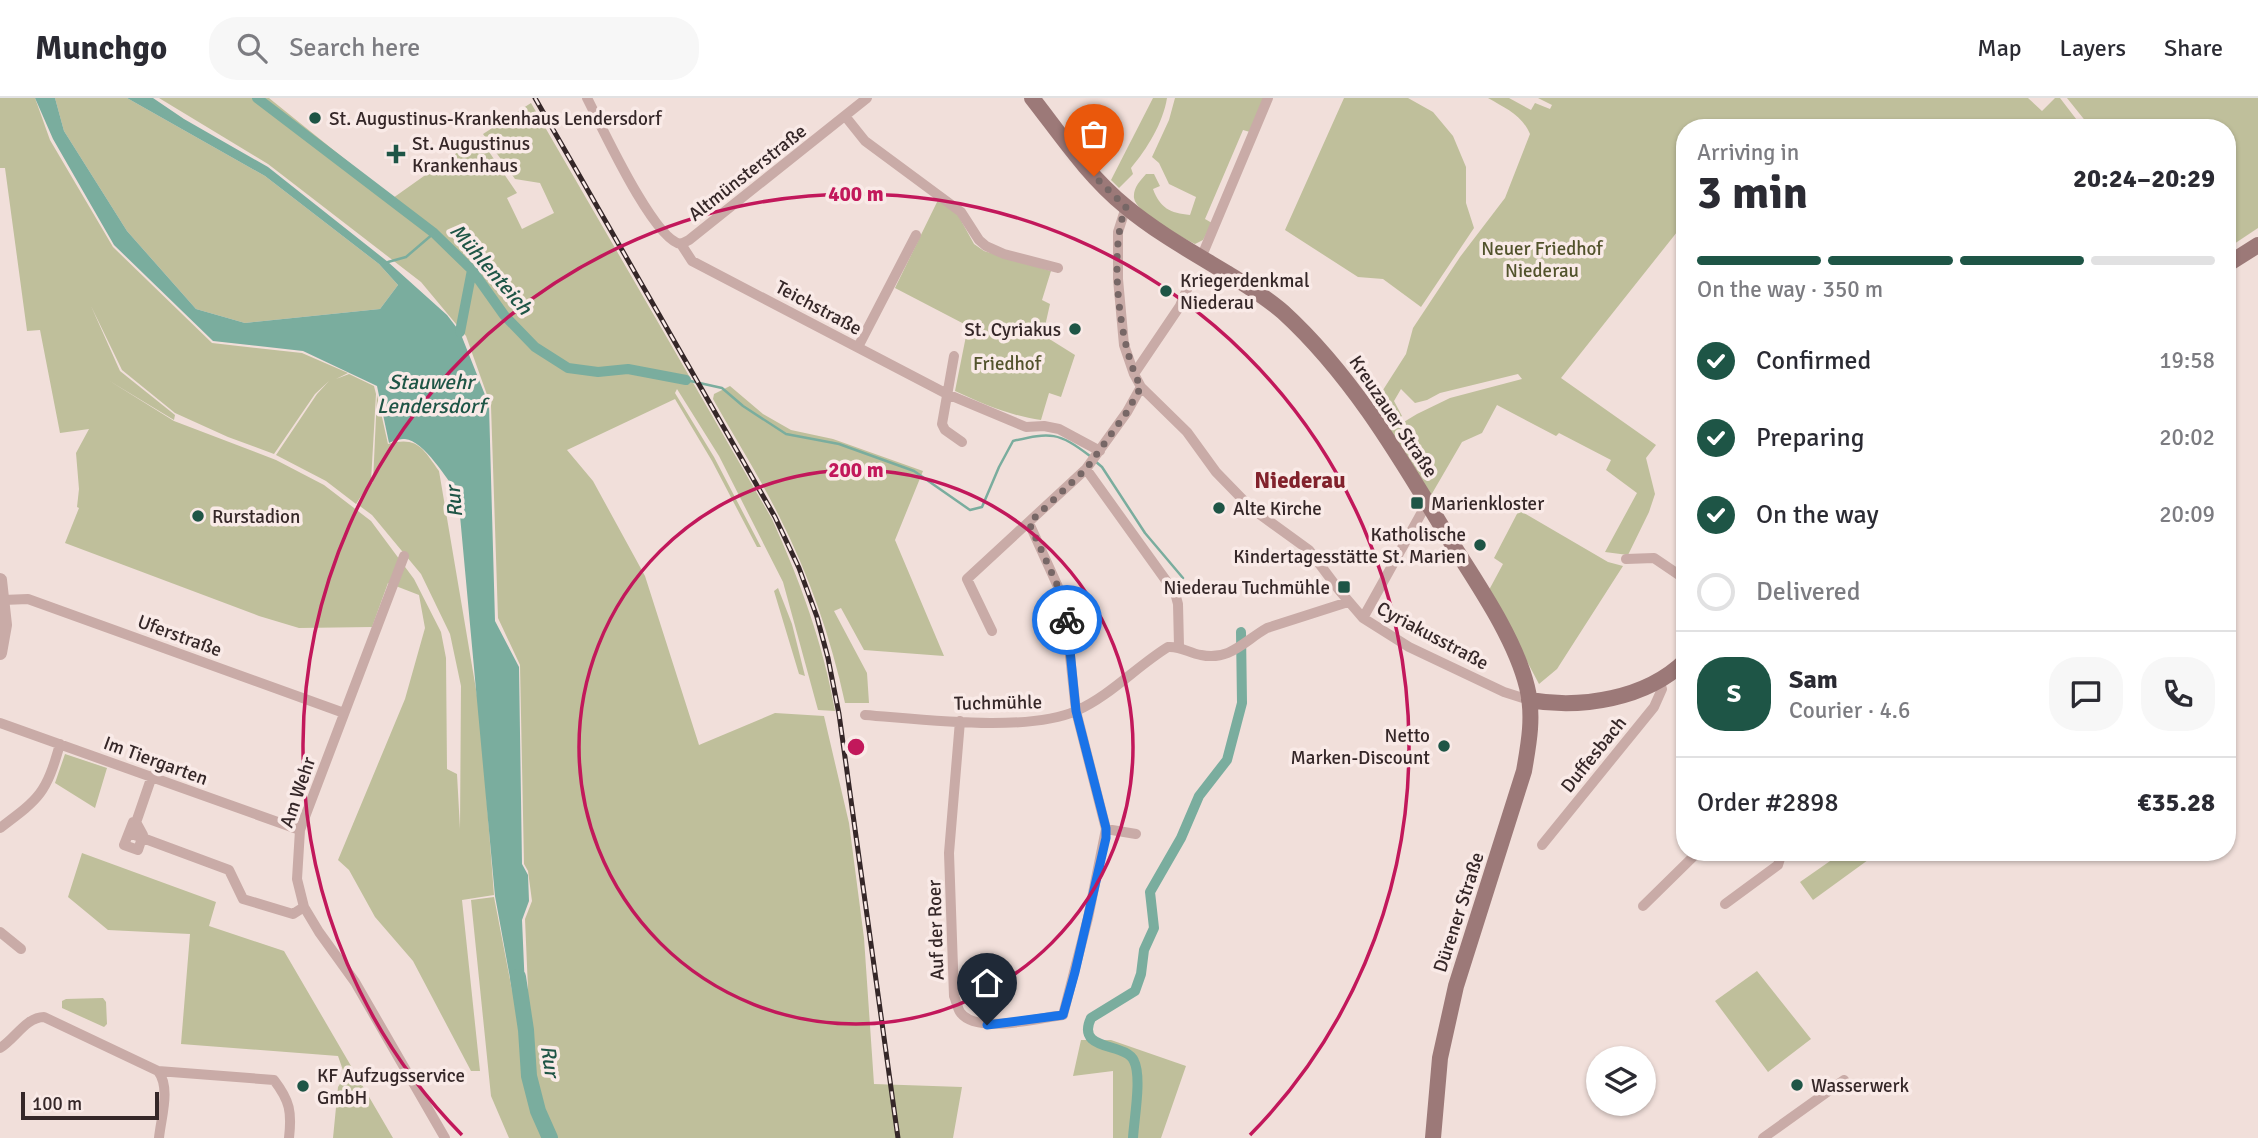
<!DOCTYPE html>
<html lang="en">
<head>
<meta charset="utf-8">
<style>
  :root { --surface:#fff; --page:#f7f7f7; --text:#2b2b33; --muted:#7c7c81; --line:#e1e1e2; --accent:#1e5546 }
  body { margin:0; font-family:Signika,sans-serif; background:var(--page); color:var(--text); height:100vh; display:flex; flex-direction:column; font-size:26px; white-space:nowrap }
  * { box-sizing:border-box; margin:0 }
  p { font-size:23px; color:var(--muted) }
  .icon { flex:none; width:38px; height:38px; fill:none; stroke:currentColor; stroke-width:2; stroke-linecap:round; stroke-linejoin:round }
  .map { position:relative; flex:1; overflow:hidden }
  .panel { position:absolute; left:1676px; top:21px; width:560px; height:742px; display:flex; flex-direction:column; background:var(--surface); border-radius:28px; box-shadow:0 2px 5px #0004 }
  .panel>* { flex:none }
  .tools { position:absolute; left:1586px; top:948px; display:grid; gap:14px }
  .tools a { display:grid; place-items:center; width:70px; height:70px; border-radius:50%; background:var(--surface); box-shadow:0 2px 5px #0004; font-size:35px }
  .scale { position:absolute; left:21px; bottom:18px; width:138px; box-sizing:border-box; padding-left:7px; border:4px solid #352728; border-top:0; font-size:19px; line-height:24px; white-space:nowrap; color:#352728; -webkit-text-stroke:5px #f9eae7; paint-order:stroke }
  .pin { position:absolute; display:grid; place-items:center; width:60px; height:60px; color:#fff; margin:-72px -30px; border-radius:50% 50% 50% 0; rotate:-45deg; box-shadow:0 0 7px #0007 }
  .pin .icon { rotate:45deg }
  .courier { position:absolute; display:grid; place-items:center; width:70px; height:70px; margin:-35px; border:5px solid #1a73e8; border-radius:50%; background:#fff; color:#222; box-shadow:0 2px 9px #0007 }
  .headline em { font-style:normal; font-weight:700 }
  .headline div { display:flex; flex-direction:column-reverse }
  .headline { display:flex; align-items:center; justify-content:space-between; height:119px; padding:0 21px }
  h1 { font-size:46px; font-weight:700; line-height:52px }
  .bar { display:grid; grid-template-columns:repeat(4,1fr); gap:10px 7px; align-content:center; height:84px; padding:0 21px }
  .bar i { height:9px; border-radius:5px; background:var(--line) }
  .bar .on { background:var(--accent) }
  .bar p { grid-column:span 4 }
  .line { display:flex; align-items:center; gap:18px; padding:0 21px; border-top:2px solid var(--line) }
  .line div { flex:1 }
  .round { display:grid; place-items:center; flex:none; width:74px; height:74px; border-radius:28px; background:var(--page) }
  ol { padding:0 21px; list-style:none }
  li { display:flex; align-items:center; gap:21px; height:77px }
  li p { margin-inline-start:auto }
  li .icon { padding:7px; border-radius:50%; background:var(--accent); color:#fff; stroke-width:4 }
  li:last-child { color:var(--muted) }
  li i { width:38px; height:38px; border:4px solid var(--line); border-radius:50% }
  header { display:flex; align-items:center; gap:42px; box-sizing:border-box; height:98px; padding:0 35px; background:var(--surface); border-bottom:2px solid var(--line) }
  header strong { font-size:33px }
  nav { display:flex; gap:38px; margin-inline-start:auto; font-size:24px }
  .search { width:490px; height:63px; background:var(--page); display:flex; align-items:center; gap:18px; box-sizing:border-box; padding:0 24px; border-radius:28px; color:var(--muted); font-size:26px }
  .map>svg:first-child { display:block }
</style>
</head>
<body>
<header>
<strong>Munchgo</strong>
<div class="search"><svg class="icon" aria-label="search" viewBox="0 0 24 24"><circle cx="10" cy="10" r="6"/><path d="M15 15l6 6"/></svg>Search here</div>
<nav><a>Map</a><a>Layers</a><a>Share</a></nav>
</header>
<div class="map">
<svg width="2258" height="1040" viewBox="0 0 2258 1040">
  <rect width="100%" height="100%" fill="#f1dfda"/>
  <path fill="#bfbf9b" d="M 0,0 L 35,0 L 50,42 L 113,149 L 212,245 L 302,255 L 348,275 L 336,281 L 349,276 L 374,288 L 376,296 L 371,383 L 356,406 L 326,383 L 276,357 L 317,296 L 329,283 L 315,296 L 274,356 L 228,339 L 175,315 L 122,272 L 91,208 L 120,273 L 175,317 L 174,322 L 108,282 L 174,323 L 276,362 L 324,387 L 371,423 L 414,481 L 441,534 L 446,560 L 447,671 L 457,676 L 460,731 L 461,588 L 450,536 L 421,476 L 372,417 L 357,406 L 373,384 L 377,297 L 388,346 C 418,338 423,351 439,373 L 480,615 L 494,797 L 462,802 L 480,973 L 471,973 L 413,863 L 375,819 L 349,772 L 338,762 L 405,601 L 425,530 L 419,497 L 388,485 L 372,529 L 299,530 L 259,518 L 65,445 L 79,410 L 77,409 L 79,391 L 76,355 L 89,331 L 60,335 L 40,232 L 27,233 L 5,70 L 0,70 Z
    M 55,0 L 127,0 L 265,78 L 379,166 L 398,187 L 380,211 L 245,225 L 196,211 L 127,133 L 64,33 Z
    M 159,0 L 269,0 L 393,100 L 479,39 L 517,95 L 507,100 L 522,131 L 554,115 L 540,85 L 515,81 L 483,36 L 531,5 L 772,421 C 800,483 823,545 835,613 L 818,612 L 783,484 L 719,358 L 677,291 L 675,295 L 714,359 L 761,449 L 757,449 L 712,363 L 675,301 L 567,352 L 593,383 L 645,478 L 699,647 L 775,615 L 824,618 L 849,725 L 864,840 L 874,986 L 962,989 L 953,1040 L 552,1040 L 541,1014 L 531,977 L 528,932 L 523,900 L 528,891 L 525,821 L 532,803 L 528,773 L 524,766 L 520,567 L 498,520 L 491,308 L 466,238 L 421,184 L 268,66 Z
    M 1153,0 L 1167,0 C 1163,25 1147,51 1131,70 L 1133,76 L 1119,90 L 1111,82 Z
    M 1175,0 L 1265,0 L 1250,34 L 1243,32 L 1205,121 L 1212,125 L 1203,142 L 1195,146 C 1182,139 1136,115 1134,100 C 1133,90 1140,83 1146,76 L 1154,76 L 1160,88 L 1153,91 C 1160,110 1170,115 1190,117 L 1196,99 L 1169,86 L 1159,65 L 1152,59 L 1169,22 Z
    M 1344,0 L 1408,0 L 1433,14 L 1453,38 L 1466,69 L 1466,105 L 1474,130 L 1421,209 L 1383,181 L 1358,179 L 1285,132 Z
    M 1488,0 L 1509,0 L 1531,12 L 1535,5 L 1550,11 L 1552,7 L 1538,0 L 2028,0 L 2042,13 L 2055,0 L 2060,0 L 2083,30 L 1685,30 L 1685,124 L 1561,280 L 1656,347 L 1646,360 L 1655,396 L 1649,414 L 1628,457 L 1605,454 L 1637,395 L 1606,372 L 1611,362 L 1559,335 L 1556,338 L 1497,307 L 1482,335 L 1462,344 L 1430,399 L 1389,333 L 1417,316 L 1450,300 L 1522,281 L 1518,276 L 1440,295 L 1427,302 L 1415,305 L 1401,291 L 1394,303 L 1402,318 L 1389,326 L 1384,322 L 1374,306 L 1406,256 L 1413,230 L 1460,159 L 1505,100 L 1530,36 C 1522,17 1505,10 1488,0 Z
    M 2067,0 L 2258,0 L 2258,130 L 2228,150 L 2228,30 L 2091,30 Z
    M 938,102 L 958,117 L 974,146 L 984,153 L 1051,173 L 1042,202 L 1050,206 L 1043,237 L 1075,257 L 1061,299 L 1049,295 L 1041,322 C 1011,318 983,306 955,293 L 968,228 L 895,190 Z
    M 730,288 L 763,316 L 791,332 L 833,341 L 923,373 L 895,442 L 944,558 L 864,552 L 841,510 L 834,513 L 867,575 L 869,605 L 845,605 C 831,540 809,477 779,418 C 759,378 735,340 713,301 L 714,296 Z
    M 1519,412 L 1608,464 L 1623,468 L 1557,571 L 1539,586 L 1489,492 L 1503,466 L 1494,460 Z
    M 778,490 L 792,526 L 805,578 L 799,576 L 774,493 Z
    M 65,656 L 107,670 L 95,710 L 55,685 Z
    M 1843,754 L 1879,754 L 1813,802 L 1800,784 Z
    M 82,755 L 216,804 L 209,828 L 284,853 L 393,1040 L 333,1040 L 338,989 L 345,978 L 338,958 L 181,946 L 190,836 L 108,832 L 68,799 Z
    M 494,799 L 512,892 L 521,907 L 527,977 L 535,1013 L 547,1040 L 509,1040 L 491,998 L 471,802 Z
    M 1757,873 L 1811,941 L 1768,974 L 1715,903 Z
    M 103,900 L 106,904 L 107,926 L 104,929 L 62,910 L 62,903 L 66,901 Z
    M 1081,942 L 1111,942 L 1186,968 L 1161,1040 L 1113,1040 L 1113,973 L 1073,978 Z"/>
  <path fill="#7aad9e" d="M 35,0 L 55,0 L 64,33 L 127,133 L 196,211 L 245,225 L 380,211 L 398,187 L 379,166 L 265,78 L 127,0 L 153,0 L 184,21 L 268,69 L 388,164 L 447,217 L 460,234 L 489,307 L 495,523 L 519,569 L 522,766 L 528,777 L 529,803 L 522,822 L 525,891 L 522,900 L 512,891 L 495,798 L 458,396 C 447,381 424,343 405,341 C 400,341 393,343 389,345 L 377,288 L 303,253 L 213,243 L 114,147 L 53,41 Z"/>
  <g fill="none" stroke-linecap="round" stroke-linejoin="round">
    <path stroke="#7aad9e" stroke-width="2.5" d="M 388,164 L 406,159 L 434,135
      M 686,282 L 722,290 L 743,308 L 786,336 L 839,346 L 914,373 L 970,412 L 982,409 L 999,369 L 1013,343 C 1051,334 1058,334 1090,358
      M 1095,363 L 1102,369 L 1145,435 L 1183,480"/>
    <path stroke="#7aad9e" stroke-width="10" d="M 257,0 L 434,135 L 472,172 L 504,217 L 535,249 L 568,270 L 598,274 L 628,271 L 686,282
      M 460,234 L 472,172
      M 1133,1040 C 1134,1021 1142,979 1134,963 C 1126,944 1075,954 1091,920 L 1135,893 L 1141,876 L 1144,852 L 1154,830 L 1150,794 L 1181,740 L 1199,698 L 1227,662 L 1242,605 L 1241,534"/>
    <path stroke="#7aad9e" stroke-width="16" d="M 518,879 L 526,932 L 529,978 L 538,1013 L 550,1040"/>
    <path stroke="#c9aba7" stroke-width="10" d="M 587,0 C 601,27 654,143 681,146
      M 845,18 L 865,43 L 961,114 L 979,142 L 986,148 L 1004,156 L 1058,170
      M 1126,109 L 1118,134 L 1118,181 L 1124,247 L 1134,276 L 1141,289 L 1187,334 L 1216,374 L 1251,410 L 1309,452 L 1339,492 L 1363,520 L 1409,549 L 1504,594 L 1529,602
      M 681,146 L 692,163 L 947,296 L 1026,329 L 1044,328 L 1059,331 L 1100,353
      M 681,146 L 689,142 L 867,0
      M 1201,160 L 1268,0
      M 858,249 L 916,137
      M 954,258 L 942,326 L 945,332 L 962,344
      M 1134,276 L 1180,208 L 1190,184
      M 1086,371 L 1175,495 L 1178,506 L 1179,548
      M 404,458 L 300,732 L 297,781 L 304,809 L 319,834 L 355,884 L 445,1040
      M 1626,461 L 1654,460 L 1685,481
      M 3,502 L 28,501 L 344,615
      M 1363,520 L 1427,405
      M 992,533 L 967,481 L 1086,371 L 1127,314 L 1141,289
      M 865,617 C 920,621 1026,635 1076,613 C 1110,598 1137,568 1168,549 C 1181,548 1189,555 1201,557 C 1230,563 1244,543 1267,530 L 1348,504
      M 960,623 L 949,755 L 954,898 C 956,902 957,909 960,914 C 976,937 1038,920 1063,917 L 1088,820 L 1106,731 L 1076,613 L 1064,502 L 1029,425
      M 0,625 L 300,732
      M 152,678 L 132,736 L 229,772 L 243,801 L 293,816 L 304,809
      M 133,724 L 137,726 L 143,737 L 138,752 L 124,747 Z
      M 0,730 C 40,700 46,696 60,646
      M 1106,731 L 1136,736
      M 1542,747 L 1654,609 L 1662,591 L 1659,583
      M 1725,806 L 1778,767 L 1782,754
      M 1643,808 L 1698,754
      M 0,834 L 21,851
      M 0,950 C 15,941 26,919 44,919 L 158,973 L 274,982 C 290,1003 292,1014 289,1040
      M 158,973 C 171,990 161,1019 159,1040
      M 1763,1040 L 1844,982"/>
    <path stroke="#c9aba7" stroke-width="14" d="M 0,482 L 5,527 L 0,555"/>
    <path stroke="#9c7978" stroke-width="16" d="M 1032,0 C 1061,37 1088,78 1125,108 C 1156,134 1192,154 1227,175 C 1246,187 1266,199 1283,214 C 1354,279 1402,363 1451,444 C 1478,487 1515,540 1527,589 C 1534,617 1529,645 1524,673 L 1456,888 L 1440,960 L 1433,1040
      M 2228,166 L 2258,147
      M 1529,602 C 1581,611 1646,601 1685,563"/>
    <g stroke="#352728" stroke-width="5">
      <path id="rail" d="M 535,0 L 775,419 L 799,470 L 817,519 L 828,560 L 839,616 L 898,1040"/>
    </g>
    <use href="#rail" stroke="#f9eae7" stroke-width="2.5" stroke-dasharray="8" stroke-linecap="butt"/>
  </g>
  <g fill="none" stroke-linecap="round" stroke-linejoin="round">
    <path stroke="#776766" stroke-width="7" stroke-dasharray="0 12.6" d="M 1067,522 L 1064,502 L 1029,425 L 1086,371 L 1127,314 L 1141,289 C 1119,250 1108,151 1126,109 L 1094,78"/>
    <path stroke="#1a73e8" stroke-width="9" d="M 987,927 L 1063,917 L 1075,874 L 1106,740 L 1106,730 L 1076,613 L 1067,522"/>
  </g>
  <g fill="none" stroke="#c2185b" stroke-width="3.5">
    <circle cx="856" cy="649" r="277"/>
    <path d="M462 1037A553 553 0 1 1 1250 1037"/>
  </g>
  <g fill="#1e5546" stroke="#f9eae7" stroke-width="2.5">
    <circle cx="315" cy="20" r="7"/>
    <path d="M392.5 45.5h7v7h7v7h-7v7h-7v-7h-7v-7h7z"/>
    <circle cx="1166" cy="193" r="7"/>
    <circle cx="1075" cy="231" r="7"/>
    <rect x="1410" y="398" width="14" height="14" rx="3.5"/>
    <circle cx="1219" cy="410" r="7"/>
    <circle cx="198" cy="418" r="7"/>
    <circle cx="1480" cy="447" r="7"/>
    <rect x="1337" y="482" width="14" height="14" rx="3.5"/>
    <circle cx="1444" cy="648" r="7"/>
    <circle cx="1797" cy="987" r="7"/>
    <circle cx="303" cy="988" r="7"/>
  </g>
  <g text-anchor="middle" stroke-width="7" stroke-linejoin="round" paint-order="stroke">
    <g font-size="19" fill="#352728" stroke="#f9eae7" text-anchor="start">
      <text x="329" y="27">St. Augustinus-Krankenhaus Lendersdorf</text>
      <text x="412" y="52">St. Augustinus<tspan x="412" dy="22">Krankenhaus</tspan></text>
      <text x="1180" y="189">Kriegerdenkmal<tspan x="1180" dy="22">Niederau</tspan></text>
      <text x="1061" y="238" text-anchor="end">St. Cyriakus</text>
      <text x="1431" y="412">Marienkloster</text>
      <text x="1233" y="417">Alte Kirche</text>
      <text x="212" y="425">Rurstadion</text>
      <text x="1466" y="443" text-anchor="end">Katholische<tspan x="1466" dy="22">Kindertagesstätte St. Marien</tspan></text>
      <text x="1330" y="496" text-anchor="end">Niederau Tuchmühle</text>
      <text x="1430" y="644" text-anchor="end">Netto<tspan x="1430" dy="22">Marken-Discount</tspan></text>
      <text x="317" y="984">KF Aufzugsservice<tspan x="317" dy="22">GmbH</tspan></text>
      <text x="1811" y="994">Wasserwerk</text>
    </g>
    <g font-size="19" fill="#352728" stroke="#f9eae7">
      <text transform="translate(747 74) rotate(-38)" y="7">Altmünsterstraße</text>
      <text transform="translate(819 209) rotate(28)" y="7">Teichstraße</text>
      <text transform="translate(1394 318) rotate(56)" y="7">Kreuzauer Straße</text>
      <text transform="translate(180 537) rotate(20)" y="7">Uferstraße</text>
      <text transform="translate(1433 537) rotate(28)" y="7">Cyriakusstraße</text>
      <text transform="translate(998 604) rotate(-1)" y="7">Tuchmühle</text>
      <text transform="translate(1593 656) rotate(-51)" y="7">Duffesbach</text>
      <text transform="translate(156 662) rotate(20)" y="7">Im Tiergarten</text>
      <text transform="translate(297 694) rotate(-71)" y="7">Am Wehr</text>
      <text transform="translate(1458 814) rotate(-72)" y="7">Dürener Straße</text>
      <text transform="translate(935 832) rotate(-92)" y="7">Auf der Roer</text>
    </g>
    <g font-size="19" fill="#52532c" stroke="#f9eae7">
      <text x="1542" y="157">Neuer Friedhof<tspan x="1542" dy="22">Niederau</tspan></text>
      <text x="1007" y="272">Friedhof</text>
    </g>
    <g font-size="21" font-style="italic" fill="#1e5546" stroke="#f9eae7">
      <text transform="translate(491 171) rotate(49)" y="7">Mühlenteich</text>
      <text x="431" y="291">Stauwehr<tspan x="431" dy="24">Lendersdorf</tspan></text>
      <text transform="translate(454 404) rotate(-95)" y="7">Rur</text>
      <text transform="translate(550 963) rotate(81)" y="7">Rur</text>
    </g>
    <g font-size="23" font-weight="bold" fill="#82222c" stroke="#f9eae7">
      <text x="1300" y="390">Niederau</text>
    </g>
  </g>
  <circle cx="856" cy="649" r="10" fill="#c2185b" stroke="#f9eae7" stroke-width="3.5"/>
  <g font-size="21" text-anchor="middle" font-weight="bold" fill="#c2185b" stroke="#f9eae7" stroke-width="7" stroke-linejoin="round" paint-order="stroke">
    <text x="856" y="103">400 m</text>
    <text x="856" y="379">200 m</text>
  </g>
</svg>
<div class="tools">
<a><svg class="icon" aria-label="layers" viewBox="0 0 24 24"><path d="M12 4l9 5-9 5-9-5zM3 14l9 5 9-5"/></svg></a>
</div>
<div class="scale">100 m</div>
<div class="pin" style="left:1094px;top:78px;background:#ea580c"><svg class="icon" aria-label="bag" viewBox="0 0 24 24"><path d="M5 8h14l-1 12H6zM9 8a3 3 0 0 1 6 0"/></svg></div>
<div class="pin" style="left:987px;top:927px;background:#1f2937"><svg class="icon" aria-label="home" viewBox="0 0 24 24"><path d="M3 11l9-7 9 7M6 9v11h12V9"/></svg></div>
<div class="courier" style="left:1067px;top:522px"><svg class="icon" aria-label="bike" viewBox="0 0 24 24"><circle cx="6" cy="16" r="4"/><circle cx="18" cy="16" r="4"/><path d="M6 16l4-8h5l3 8M10 8l3 8H6M13 5h3"/></svg></div>
<section class="panel">
<div class="headline"><div><h1>3 min</h1><p>Arriving in</p></div><em>20:24–20:29</em></div>
<div class="bar"><i class="on"></i><i class="on"></i><i class="on"></i><i></i><p>On the way · 350 m</p></div>
<ol>
<li><svg class="icon" aria-label="check" viewBox="0 0 24 24"><path d="M5 12l5 5 9-10"/></svg>Confirmed<p>19:58</p></li>
<li><svg class="icon" aria-label="check" viewBox="0 0 24 24"><path d="M5 12l5 5 9-10"/></svg>Preparing<p>20:02</p></li>
<li><svg class="icon" aria-label="check" viewBox="0 0 24 24"><path d="M5 12l5 5 9-10"/></svg>On the way<p>20:09</p></li>
<li><i></i>Delivered</li>
</ol>
<div class="line" style="height:126px"><b class="round" style="background:var(--accent);color:#fff">S</b><div><b>Sam</b><p>Courier · 4.6</p></div><a class="round"><svg class="icon" aria-label="chat" viewBox="0 0 24 24"><path d="M4 5h16v11H9l-5 4z"/></svg></a><a class="round"><svg class="icon" aria-label="phone" viewBox="0 0 24 24"><path d="M5 4h4l2 5-3 2q2 4 5 5l2-3 5 2v4C11 20 4 13 5 4z"/></svg></a></div>
<div class="line" style="height:91px"><div>Order #2898</div><b>€35.28</b></div>
</section>
</div>
</body>
</html>
